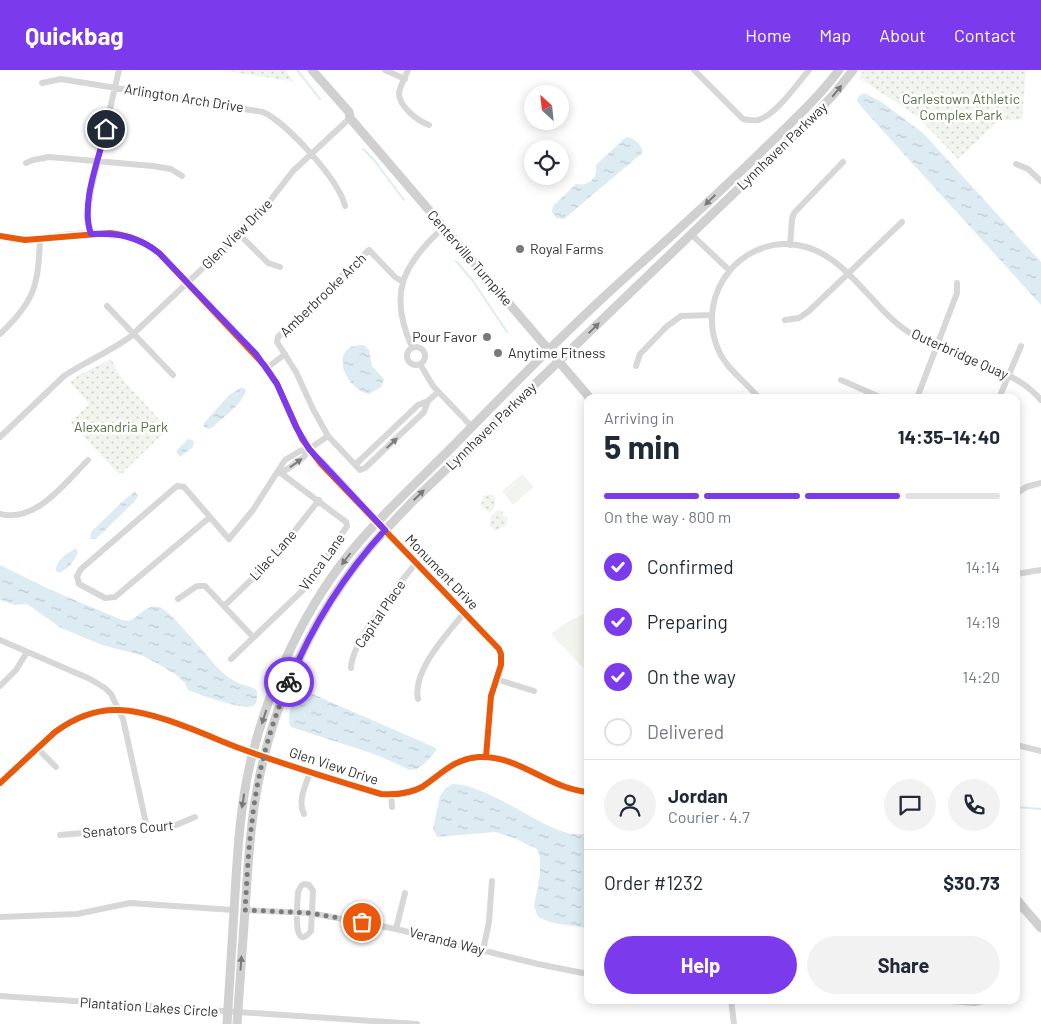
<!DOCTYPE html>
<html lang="en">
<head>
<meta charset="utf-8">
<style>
  :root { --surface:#fff; --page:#f2f2f3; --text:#1f2937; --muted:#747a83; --line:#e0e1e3; --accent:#7c3aed }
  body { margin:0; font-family:Barlow,sans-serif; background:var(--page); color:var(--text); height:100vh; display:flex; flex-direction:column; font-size:19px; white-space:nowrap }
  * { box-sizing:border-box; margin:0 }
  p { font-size:16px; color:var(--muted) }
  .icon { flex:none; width:28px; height:28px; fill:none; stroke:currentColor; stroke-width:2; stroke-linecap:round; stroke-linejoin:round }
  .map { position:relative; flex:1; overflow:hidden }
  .details { position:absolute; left:584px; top:324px; width:436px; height:610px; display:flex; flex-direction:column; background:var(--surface); border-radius:10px; box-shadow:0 2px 12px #0003 }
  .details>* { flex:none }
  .needle { width:32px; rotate:333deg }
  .tools { position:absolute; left:524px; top:15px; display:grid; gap:10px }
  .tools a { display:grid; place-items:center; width:45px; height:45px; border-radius:50%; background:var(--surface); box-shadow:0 2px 12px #0003; font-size:25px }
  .pin { position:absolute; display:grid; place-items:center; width:42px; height:42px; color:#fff; margin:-21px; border:2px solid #fff; border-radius:50%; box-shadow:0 1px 5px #0007 }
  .courier { position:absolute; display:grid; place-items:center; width:50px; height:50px; margin:-25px; border:4px solid #7c3aed; border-radius:50%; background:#fff; color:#222; box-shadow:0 1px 6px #0007 }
  .summary em { font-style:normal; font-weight:700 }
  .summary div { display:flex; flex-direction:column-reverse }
  .summary { display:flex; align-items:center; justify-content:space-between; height:85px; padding:0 20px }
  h1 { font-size:32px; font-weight:700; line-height:38px }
  .bar { display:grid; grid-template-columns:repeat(4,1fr); gap:8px 5px; align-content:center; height:60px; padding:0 20px }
  .bar i { height:6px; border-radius:4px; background:var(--line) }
  .bar .current { background:var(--accent) }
  .bar p { grid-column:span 4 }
  .line { display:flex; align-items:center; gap:12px; padding:0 20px; border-top:1px solid var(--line) }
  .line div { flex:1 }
  .round { display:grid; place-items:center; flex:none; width:52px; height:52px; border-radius:26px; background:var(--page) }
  ol { padding:0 20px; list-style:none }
  li { display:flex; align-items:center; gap:15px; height:55px }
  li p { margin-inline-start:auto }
  li .icon { padding:5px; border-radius:50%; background:var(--accent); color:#fff; stroke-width:4 }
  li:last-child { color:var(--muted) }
  li i { width:28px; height:28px; border:2px solid var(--line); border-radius:50% }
  .action { display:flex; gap:10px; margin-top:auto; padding:10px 20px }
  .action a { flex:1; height:58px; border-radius:30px; background:var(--accent); color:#fff; font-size:20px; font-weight:700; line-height:58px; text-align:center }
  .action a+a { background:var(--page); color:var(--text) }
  header { display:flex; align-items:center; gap:30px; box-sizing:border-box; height:70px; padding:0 25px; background:var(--accent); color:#fff }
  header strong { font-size:24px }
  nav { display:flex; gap:28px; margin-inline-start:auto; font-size:18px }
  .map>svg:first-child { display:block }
</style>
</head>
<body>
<header>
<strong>Quickbag</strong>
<nav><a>Home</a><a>Map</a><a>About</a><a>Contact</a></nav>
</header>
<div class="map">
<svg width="1041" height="954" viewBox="0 0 1041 954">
  <defs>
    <pattern id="park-dots" width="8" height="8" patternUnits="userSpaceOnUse" patternTransform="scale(1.25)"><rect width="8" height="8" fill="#f1f5ed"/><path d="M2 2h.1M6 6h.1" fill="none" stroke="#cfd2cc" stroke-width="1.8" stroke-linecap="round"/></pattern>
    <pattern id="water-ripples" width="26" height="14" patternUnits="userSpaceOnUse" patternTransform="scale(1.25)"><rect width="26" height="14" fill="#ddebf3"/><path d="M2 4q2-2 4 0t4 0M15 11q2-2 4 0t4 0" fill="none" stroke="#becad1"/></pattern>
  </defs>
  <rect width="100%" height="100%" fill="#fff"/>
  <path fill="#f1f5ed" d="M 522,404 L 534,417 L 513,435 L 502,421 Z
    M 583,544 L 587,544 L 587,602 L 551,564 L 567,552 Z"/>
  <path fill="url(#park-dots)" d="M 222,0 L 285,0 L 294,12 Z
    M 864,0 L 1026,0 L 1022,49 L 998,51 L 958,89 L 917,46 L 859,8 Z
    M 111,289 L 122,309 L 168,359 L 120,405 L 71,353 L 89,334 L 70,312 L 77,306 Z
    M 492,424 L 495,427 L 495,437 L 490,442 L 485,440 L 480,434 L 483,431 L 483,426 Z
    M 498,440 L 502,441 L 504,447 L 507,447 L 507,455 L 495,461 L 490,456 L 491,446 Z"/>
  <path fill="url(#water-ripples)" d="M 864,23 L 880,31 L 923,63 L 1041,192 L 1041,235 L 864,40 L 857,31 L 859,26 Z
    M 626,67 C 634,67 640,74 643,81 L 641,84 L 564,149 L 556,148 L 552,142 L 553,136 L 576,114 C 589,117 598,108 596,95 Z
    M 364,275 L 369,280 L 372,296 L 384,309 L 381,317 L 369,324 C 345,320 326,274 364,275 Z
    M 240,318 L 244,318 L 246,320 C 242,335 223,347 212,358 L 208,359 L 204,357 L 204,353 L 228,326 Z
    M 188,369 L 192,370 L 194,372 L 193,377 L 180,387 L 176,381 Z
    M 135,421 L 138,426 L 134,432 L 96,469 L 91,469 L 90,466 L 92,461 L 122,432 Z
    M 76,479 L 78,482 C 76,490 67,500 59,503 L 56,501 C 55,492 67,482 76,479 Z
    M 0,495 L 51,520 L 122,550 L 129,551 C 139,547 146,534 159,537 C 169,539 206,585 215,595 C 221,601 228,608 236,612 C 243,616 251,615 257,621 C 257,626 258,633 253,636 C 245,641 197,624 188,620 L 185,613 L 175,604 L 153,591 L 141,585 L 102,575 L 61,558 L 27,534 L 15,535 L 0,530 Z
    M 303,622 L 310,623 L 436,678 L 436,681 L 425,693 L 417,699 L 410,700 L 377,685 L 291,657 C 286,646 292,628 303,622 Z
    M 453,714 C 486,715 531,751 564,762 C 571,765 580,764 587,764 L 587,858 L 553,853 L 538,847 L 534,836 L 540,804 L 540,787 L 537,779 L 514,768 L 495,762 L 437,767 L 433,759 L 440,726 L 446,718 Z"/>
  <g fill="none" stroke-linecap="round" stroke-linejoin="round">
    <path stroke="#ddebf3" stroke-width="2" d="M 297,0 L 320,29
      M 363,79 L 374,90 L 404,130
      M 456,191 L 473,211 L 507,262
      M 1016,737 L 1041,739"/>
    <path stroke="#d7d7d7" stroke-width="6" d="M 385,0 L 405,9
      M 408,0 C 405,7 400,16 399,23 C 399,37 418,51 429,55
      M 694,0 L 743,49 C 748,50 753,51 758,50 C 776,45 797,14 809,0
      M 42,13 L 61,9 L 263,42 C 287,53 339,110 345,136
      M 26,93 L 33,90 L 49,87 L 153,96 L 171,99 L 182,106
      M 1016,94 L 1028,99 L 1041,111
      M 91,164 L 87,148 L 91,120 L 119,0
      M 239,164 L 268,193 L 280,197
      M 691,164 L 729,200
      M 790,175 L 792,149 L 794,143 L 843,92
      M 403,212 L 395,207 L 369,180 L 278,267 L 277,272 L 296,302 L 313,339 L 328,366 L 360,400 L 365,398 L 424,342 L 428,331
      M 107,236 L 173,305
      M 785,250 L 799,248 L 809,241 L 902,152
      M 0,264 C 35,231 38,216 40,169
      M407 286a9 9 0 1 1 18 0a9 9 0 1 1-18 0Z
      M 412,277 C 388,224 402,195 444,157
      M 420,294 L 433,316 L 472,357
      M 636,296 L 640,284 L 644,280 L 666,257 L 681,246 L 712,245
      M 267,298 L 285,284
      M 841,310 L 882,328
      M 759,328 C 745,311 726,299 718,279 C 694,222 745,160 806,177 C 849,189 873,240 910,263 C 949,286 1013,296 1041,330
      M 917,328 L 957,223 L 957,213
      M 999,328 L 1021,276
      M 0,367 L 64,306 C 85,292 109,282 130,267 L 259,145 L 293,101 L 350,48
      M 355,395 L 418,335 L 428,331 L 438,322
      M 278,401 L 286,400 L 304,387 L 309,379 L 328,366
      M 1016,424 L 1026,417 L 1041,413
      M 0,444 C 36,453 65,413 88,390
      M 210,447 L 115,527 L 105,528 L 79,514 L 77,506 L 81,499 L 177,416 L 184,417 L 229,469 L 253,440 L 285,390 L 300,381 L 309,379
      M 385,460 L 497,577 L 501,584 L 501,595 L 491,626 L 486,687
      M 1016,504 L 1041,500
      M 178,529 L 197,516 L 205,516 L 253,567
      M 224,536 L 270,492 L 319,430
      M 0,570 L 90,609 L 105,618 L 111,624 L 123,649 L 147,758
      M 231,589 L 302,521 L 314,507 L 347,456 L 346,452 L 278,401
      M 351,598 C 351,572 399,514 416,493
      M 496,609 L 534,621
      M 0,616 L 16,600 L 27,582
      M 418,629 C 412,601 447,564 464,543
      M 1016,675 L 1041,681
      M 37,678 L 56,697
      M 0,713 L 55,662 C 74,648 95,639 119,640 C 155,641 205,665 239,678 C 286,695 334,710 381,724 C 395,725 409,724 422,717 C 442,704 453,689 479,687 C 519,685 549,719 588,722
      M 391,725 L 392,737
      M 304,744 C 297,731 306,715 310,702
      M 60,765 L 176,755 L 195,747
      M 304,814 L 309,815 L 313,821 L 311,861 C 291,886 298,827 298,822 L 301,816 Z
      M 245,840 L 310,843 L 396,859 L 538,894 L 588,904
      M 0,847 L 77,844 L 130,833 L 234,840
      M 396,859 L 405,823
      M 483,880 L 489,852 L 492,811
      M 0,926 L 417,954
      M 731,930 L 734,954
      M 939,930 L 974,933 L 990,930"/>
    <path stroke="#d7d7d7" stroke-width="8" d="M 0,166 C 16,171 31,170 46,168 C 87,163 125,156 159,183 L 255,284 L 277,314 L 296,357 L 309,379 L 385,460"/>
    <path stroke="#d0d0d0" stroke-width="9" d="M 312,0 L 349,42 L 350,48 L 590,328
      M 1016,829 L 1041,858
      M 227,954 C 229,916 232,879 234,841 C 237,792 239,742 250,694 C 269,614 306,533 360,471 C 391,435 427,403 460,369 C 515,313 571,256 630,203 C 673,165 715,126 757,86 C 785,58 815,32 839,0
      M 237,954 C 240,911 243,868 246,826 C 248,794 250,762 255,731 C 269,643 306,558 361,488 C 377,468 395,450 412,432 L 805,55 L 835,23 L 853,0"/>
    <g stroke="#fff" stroke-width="9">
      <path id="cycleway" d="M 0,166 L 25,170 L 110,163 C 129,165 144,171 159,183 L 265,296 L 277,314 L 302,369 L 321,394 L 499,579 L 501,584 L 501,595 L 491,626 L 486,687
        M 0,713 L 55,662 C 74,648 95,639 119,640 C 155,641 205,665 239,678 C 286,695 334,710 381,724 C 395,725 409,724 422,717 C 442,704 453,689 479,687 C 519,685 549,719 588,722"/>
    </g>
    <use href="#cycleway" stroke="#e8590c" stroke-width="6"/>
  </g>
  <defs><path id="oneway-solid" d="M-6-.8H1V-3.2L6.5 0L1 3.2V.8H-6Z" transform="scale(1.25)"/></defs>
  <g fill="#7a7a7a">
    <use href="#oneway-solid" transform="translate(837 21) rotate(-50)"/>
    <use href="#oneway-solid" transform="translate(710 130) rotate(136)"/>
    <use href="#oneway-solid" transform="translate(594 258) rotate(-44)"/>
    <use href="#oneway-solid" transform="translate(419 425) rotate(-44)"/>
    <use href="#oneway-solid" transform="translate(346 489) rotate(127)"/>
    <use href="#oneway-solid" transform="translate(264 647) rotate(108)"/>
    <use href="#oneway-solid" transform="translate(243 731) rotate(99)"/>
    <use href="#oneway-solid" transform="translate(241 893) rotate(-86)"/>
  </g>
  <g fill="#7d7d7d">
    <use href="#oneway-solid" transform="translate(392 373) rotate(-43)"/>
    <use href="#oneway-solid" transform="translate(296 393) rotate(-36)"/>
  </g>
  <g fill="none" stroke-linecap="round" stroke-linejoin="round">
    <path stroke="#7a7a7a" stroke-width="5" stroke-dasharray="0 9" d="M 289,612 C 270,656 257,704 252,752 C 248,781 247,811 245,840 L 310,843 L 362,852"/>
    <path stroke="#7c3aed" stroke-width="6" d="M 106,59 C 99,89 80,134 91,164 C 117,163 138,166 159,183 L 256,284 L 277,314 L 296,357 L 309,379 L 385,460 C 344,505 312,556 289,612"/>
  </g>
  <g fill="#7a7a7a" stroke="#fff" stroke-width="2">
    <circle cx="520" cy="179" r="5"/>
    <circle cx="487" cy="267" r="5"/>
    <circle cx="498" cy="283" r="5"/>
  </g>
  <g text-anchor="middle" stroke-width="5" stroke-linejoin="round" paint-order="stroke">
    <g font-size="14" fill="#333" stroke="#fff">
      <text transform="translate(184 28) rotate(9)" y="5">Arlington Arch Drive</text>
      <text transform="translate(782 76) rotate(-44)" y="5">Lynnhaven Parkway</text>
      <text transform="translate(237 164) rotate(-45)" y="5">Glen View Drive</text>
      <text transform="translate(470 188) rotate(49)" y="5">Centerville Turnpike</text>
      <text transform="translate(323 225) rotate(-44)" y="5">Amberbrooke Arch</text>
      <text transform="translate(960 284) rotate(24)" y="5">Outerbridge Quay</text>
      <text transform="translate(491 356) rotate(-44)" y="5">Lynnhaven Parkway</text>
      <text transform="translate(273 485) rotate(-48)" y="5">Lilac Lane</text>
      <text transform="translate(322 492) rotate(-54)" y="5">Vinca Lane</text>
      <text transform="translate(442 502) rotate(46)" y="5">Monument Drive</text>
      <text transform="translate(380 544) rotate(-56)" y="5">Capital Place</text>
      <text transform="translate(334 696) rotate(18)" y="5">Glen View Drive</text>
      <text transform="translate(128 759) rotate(-5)" y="5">Senators Court</text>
      <text transform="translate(447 871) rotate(14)" y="5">Veranda Way</text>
      <text transform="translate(149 937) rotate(4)" y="5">Plantation Lakes Circle</text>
    </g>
    <g font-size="14" fill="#56703f" stroke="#fff">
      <text x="961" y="34">Carlestown Athletic<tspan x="961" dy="16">Complex Park</tspan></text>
      <text x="121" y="362">Alexandria Park</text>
    </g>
    <g font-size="14" fill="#333" stroke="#fff" text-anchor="start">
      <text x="530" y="184">Royal Farms</text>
      <text x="477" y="272" text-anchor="end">Pour Favor</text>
      <text x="508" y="288">Anytime Fitness</text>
    </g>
  </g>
</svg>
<div class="tools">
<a><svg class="needle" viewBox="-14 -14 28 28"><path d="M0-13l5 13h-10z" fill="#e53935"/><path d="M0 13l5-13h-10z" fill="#747a83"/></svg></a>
<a><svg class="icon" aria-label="locate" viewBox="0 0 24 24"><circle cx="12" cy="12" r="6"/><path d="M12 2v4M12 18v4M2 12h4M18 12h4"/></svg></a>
</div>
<div class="pin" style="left:362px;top:852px;background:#ea580c"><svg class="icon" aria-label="bag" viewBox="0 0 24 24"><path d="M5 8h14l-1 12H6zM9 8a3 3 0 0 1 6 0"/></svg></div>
<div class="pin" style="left:106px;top:59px;background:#1f2937"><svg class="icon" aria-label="home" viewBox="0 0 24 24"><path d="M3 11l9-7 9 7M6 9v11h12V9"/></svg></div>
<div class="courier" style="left:289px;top:612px"><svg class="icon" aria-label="bike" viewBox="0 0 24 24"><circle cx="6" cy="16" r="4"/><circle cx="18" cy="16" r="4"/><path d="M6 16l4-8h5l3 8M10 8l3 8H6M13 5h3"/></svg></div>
<section class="details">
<div class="summary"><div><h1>5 min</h1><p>Arriving in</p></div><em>14:35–14:40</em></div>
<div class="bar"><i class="current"></i><i class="current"></i><i class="current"></i><i></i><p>On the way · 800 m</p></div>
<ol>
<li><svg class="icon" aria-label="check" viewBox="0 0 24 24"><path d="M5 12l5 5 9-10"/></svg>Confirmed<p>14:14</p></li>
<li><svg class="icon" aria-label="check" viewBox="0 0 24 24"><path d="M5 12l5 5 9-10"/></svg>Preparing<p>14:19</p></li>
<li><svg class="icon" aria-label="check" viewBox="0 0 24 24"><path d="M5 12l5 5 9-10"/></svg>On the way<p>14:20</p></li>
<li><i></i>Delivered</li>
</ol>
<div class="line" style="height:90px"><a class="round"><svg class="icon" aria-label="person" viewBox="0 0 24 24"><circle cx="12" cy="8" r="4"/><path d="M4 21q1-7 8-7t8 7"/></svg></a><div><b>Jordan</b><p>Courier · 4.7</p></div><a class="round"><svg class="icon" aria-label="chat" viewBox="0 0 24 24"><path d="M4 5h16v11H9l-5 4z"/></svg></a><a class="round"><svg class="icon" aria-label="phone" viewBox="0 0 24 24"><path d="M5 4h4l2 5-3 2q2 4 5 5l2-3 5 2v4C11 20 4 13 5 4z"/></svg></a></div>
<div class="line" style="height:65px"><div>Order #1232</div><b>$30.73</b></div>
<div class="action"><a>Help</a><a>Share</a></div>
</section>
</div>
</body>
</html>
